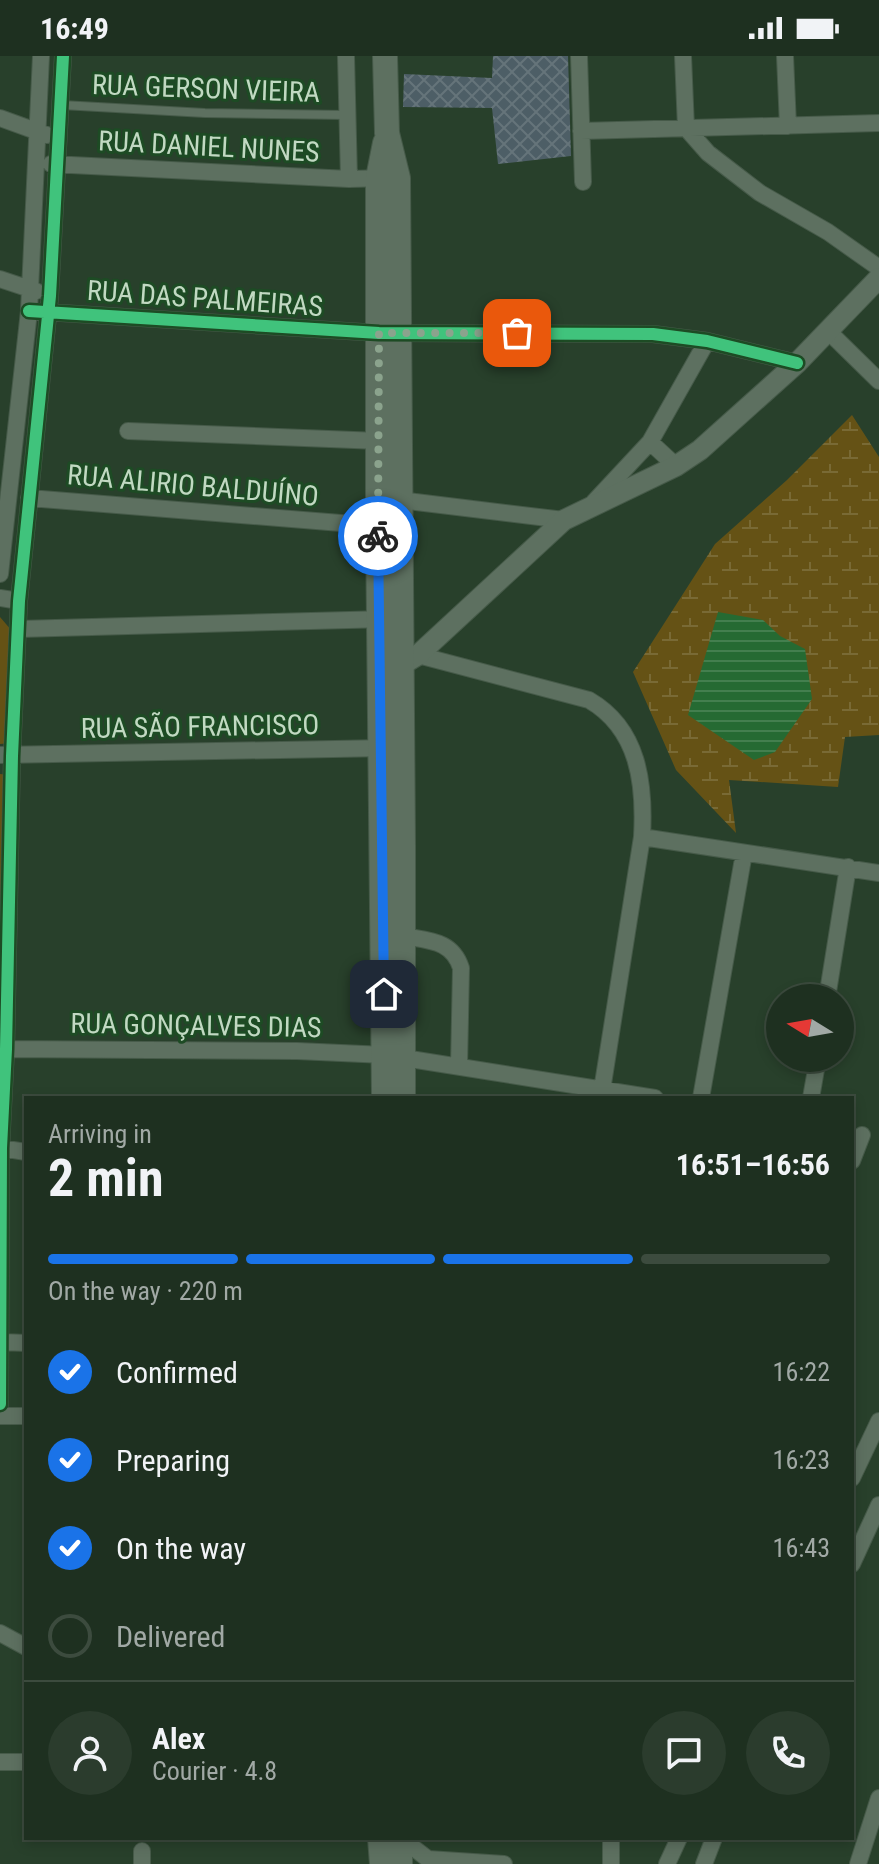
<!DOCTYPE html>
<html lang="en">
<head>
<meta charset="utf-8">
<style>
  :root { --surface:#1e3020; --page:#2b3c2d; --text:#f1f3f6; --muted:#a1a9a5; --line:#3c4b3e; --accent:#1a73e8 }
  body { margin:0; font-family:"Roboto Condensed",sans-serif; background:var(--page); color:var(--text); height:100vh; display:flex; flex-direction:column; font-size:30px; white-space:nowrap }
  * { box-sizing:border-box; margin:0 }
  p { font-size:26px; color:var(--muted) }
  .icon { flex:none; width:44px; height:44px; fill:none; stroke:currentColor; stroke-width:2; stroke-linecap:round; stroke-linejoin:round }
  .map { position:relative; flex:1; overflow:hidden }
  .side { position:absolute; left:24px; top:1040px; width:830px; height:744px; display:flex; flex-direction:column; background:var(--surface); border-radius:0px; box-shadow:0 4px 12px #0003,0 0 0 2px var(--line) }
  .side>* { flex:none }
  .needle { width:52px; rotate:281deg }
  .buttons { position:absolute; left:766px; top:928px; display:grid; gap:16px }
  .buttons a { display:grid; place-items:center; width:88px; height:88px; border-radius:50%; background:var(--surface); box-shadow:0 4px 12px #0003,0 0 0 2px var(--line); font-size:40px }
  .pin { position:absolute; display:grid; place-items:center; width:68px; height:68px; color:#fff; margin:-34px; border-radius:16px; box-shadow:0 4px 12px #0006 }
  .courier { position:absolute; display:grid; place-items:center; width:80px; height:80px; margin:-40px; border:6px solid #1a73e8; border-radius:50%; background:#fff; color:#222; box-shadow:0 2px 10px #0007 }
  .head em { font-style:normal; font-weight:700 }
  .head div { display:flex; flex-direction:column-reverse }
  .head { display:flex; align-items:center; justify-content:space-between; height:136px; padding:0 24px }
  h1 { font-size:52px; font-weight:700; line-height:60px }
  .bar { display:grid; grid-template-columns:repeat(4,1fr); gap:12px 8px; align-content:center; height:96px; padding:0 24px }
  .bar i { height:10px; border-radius:6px; background:var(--line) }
  .bar .on { background:var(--accent) }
  .bar p { grid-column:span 4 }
  .line { display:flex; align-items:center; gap:20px; padding:0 24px; border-top:2px solid var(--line) }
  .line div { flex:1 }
  .round { display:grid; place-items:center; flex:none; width:84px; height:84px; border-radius:42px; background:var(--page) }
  ol { padding:0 24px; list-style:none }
  li { display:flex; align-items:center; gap:24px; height:88px }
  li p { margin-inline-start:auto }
  li .icon { padding:8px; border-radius:50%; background:var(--accent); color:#fff; stroke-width:4 }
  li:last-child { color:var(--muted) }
  li i { width:44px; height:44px; border:4px solid var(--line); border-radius:50% }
  .status { display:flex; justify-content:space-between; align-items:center; height:56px; padding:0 40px; background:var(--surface); direction:ltr }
  .status svg { height:22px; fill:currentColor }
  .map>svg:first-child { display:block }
</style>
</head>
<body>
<div class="status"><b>16:49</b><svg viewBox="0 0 49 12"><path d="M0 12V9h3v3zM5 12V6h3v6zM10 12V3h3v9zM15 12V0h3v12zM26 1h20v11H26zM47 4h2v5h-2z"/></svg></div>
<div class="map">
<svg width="879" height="1808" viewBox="0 0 879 1808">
  <defs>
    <pattern id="wetland-marsh" width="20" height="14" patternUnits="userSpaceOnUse" patternTransform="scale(2)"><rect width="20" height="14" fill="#655215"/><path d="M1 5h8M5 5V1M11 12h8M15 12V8" fill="none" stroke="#796a35"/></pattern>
    <pattern id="water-rules" width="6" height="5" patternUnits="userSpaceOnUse" patternTransform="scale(2)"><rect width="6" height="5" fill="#256a32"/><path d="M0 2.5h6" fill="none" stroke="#437f4e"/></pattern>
    <pattern id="building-cross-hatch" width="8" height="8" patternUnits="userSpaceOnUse" patternTransform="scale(2)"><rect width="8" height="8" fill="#4d5e66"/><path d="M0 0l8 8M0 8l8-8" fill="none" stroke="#65747a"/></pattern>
  </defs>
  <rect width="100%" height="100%" fill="#28402b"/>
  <path fill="#655215" d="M 0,561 L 12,575 L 11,687 L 0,688 Z
    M 0,718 L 10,719 L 0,989 Z"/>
  <path fill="url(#wetland-marsh)" d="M 852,359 L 879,401 L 879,679 L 845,681 L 838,731 L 729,724 L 736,777 L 676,714 L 633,616 L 715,488 L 787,424 Z"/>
  <path fill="url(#water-rules)" d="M 718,556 L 763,564 L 780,580 L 805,593 L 812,643 L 775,696 L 754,704 L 688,659 Z"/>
  <path fill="url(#building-cross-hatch)" d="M 493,0 L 568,0 L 571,100 L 498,108 L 492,52 L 403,51 L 404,18 L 492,22 Z"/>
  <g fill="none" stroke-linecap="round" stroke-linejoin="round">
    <g stroke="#465a49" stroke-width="10">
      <path id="service" d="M 62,49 L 205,57 L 347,59"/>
    </g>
    <g stroke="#465a49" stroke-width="18">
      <path id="minor" d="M 346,0 L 349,123
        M 579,0 L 583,126
        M 683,0 L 686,72 L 708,97 L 760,137 L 828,176 L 879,212
        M 785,0 L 788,70
        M 0,62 L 47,79
        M 581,75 L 879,67
        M 51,108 L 349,123 L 388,122
        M 0,223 L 36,235
        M 29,255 L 379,277 L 653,278 L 707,285 L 797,307
        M 828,275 L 879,325
        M 128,375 L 379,385
        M 650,386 L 676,410
        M 29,442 L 378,470 L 387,468
        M 391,443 L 564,464
        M 594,446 L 650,386 L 707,285
        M 0,518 L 29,255 L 41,0
        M 0,542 L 19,545
        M 19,573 L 387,563
        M 418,599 L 589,644 C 639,673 645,728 642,781 L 602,1034
        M 0,699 L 387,692
        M 642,781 L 879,817
        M 403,880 C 429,885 452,884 461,912 L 459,1011
        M 827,942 L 848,811
        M 6,993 L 297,995 L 385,999 L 655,1042
        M 701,1042 L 744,797
        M 811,1042 L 818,1002
        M 0,1092 L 26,1096
        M 852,1105 L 862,1079
        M 2,1286 L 26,1287
        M 0,1348 L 1,1092 L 6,993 L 12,700 L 19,545 L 50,240 L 63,0
        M 0,1360 L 26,1360
        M 852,1422 L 879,1365
        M 852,1508 L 879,1449
        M 0,1577 L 26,1591
        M 0,1706 L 26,1706
        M 401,1782 L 428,1803 L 504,1808
        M 611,1782 L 611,1808
        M 142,1808 L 142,1795
        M 667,1808 L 679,1782
        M 704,1808 L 714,1782
        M 858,1808 L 879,1742"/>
    </g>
    <g stroke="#465a49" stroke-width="22">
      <path id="tertiary" d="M 390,616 L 418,599 L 564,464 L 676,410 L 700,394 L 797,307 L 879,222"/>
    </g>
    <g stroke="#465a49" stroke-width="26">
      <path id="secondary" d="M 385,0 L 387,77 L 398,122 L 403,789 L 403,1042
        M 384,1042 L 378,470 L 378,122 L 385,87
        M 380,1782 L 382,1808
        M 400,1808 L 400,1782"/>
    </g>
    <use href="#service" stroke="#5d7060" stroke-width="8"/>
    <use href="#minor" stroke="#5d7060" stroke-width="16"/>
    <use href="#tertiary" stroke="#5d7060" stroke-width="20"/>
    <use href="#secondary" stroke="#5d7060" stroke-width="24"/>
    <g stroke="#1d4b24" stroke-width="17">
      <path id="cycleway" d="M 29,255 L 379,277 L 653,278 L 707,285 L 797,307
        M 0,1348 L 1,1092 L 6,993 L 12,700 L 19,545 L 50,240 L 63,0"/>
    </g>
    <use href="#cycleway" stroke="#40c37c" stroke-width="12"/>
  </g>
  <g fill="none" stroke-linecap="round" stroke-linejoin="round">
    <path stroke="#8ba38d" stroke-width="8" stroke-dasharray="0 14.4" d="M 378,480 L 379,277 L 517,277"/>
    <path stroke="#1a73e8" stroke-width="10" d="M 378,480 L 384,938"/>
  </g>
  <g text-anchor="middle" stroke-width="6" stroke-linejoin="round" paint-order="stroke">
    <g font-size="28" fill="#c1d9c2" stroke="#1d4b24">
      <text transform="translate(206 32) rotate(2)" y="10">RUA GERSON VIEIRA</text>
      <text transform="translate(209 90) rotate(3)" y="10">RUA DANIEL NUNES</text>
      <text transform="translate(205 242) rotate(4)" y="10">RUA DAS PALMEIRAS</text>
      <text transform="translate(193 429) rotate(5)" y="10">RUA ALIRIO BALDUÍNO</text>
      <text transform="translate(200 670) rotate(-1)" y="10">RUA SÃO FRANCISCO</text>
      <text transform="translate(196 969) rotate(1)" y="10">RUA GONÇALVES DIAS</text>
    </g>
  </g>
</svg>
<div class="buttons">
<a><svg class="needle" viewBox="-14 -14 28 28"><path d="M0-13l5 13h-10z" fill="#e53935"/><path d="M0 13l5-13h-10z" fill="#a1a9a5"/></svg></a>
</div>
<div class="pin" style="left:517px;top:277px;background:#ea580c"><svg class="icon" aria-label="bag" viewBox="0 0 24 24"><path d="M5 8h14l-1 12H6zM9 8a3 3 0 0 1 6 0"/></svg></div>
<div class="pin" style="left:384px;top:938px;background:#1f2937"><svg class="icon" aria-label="home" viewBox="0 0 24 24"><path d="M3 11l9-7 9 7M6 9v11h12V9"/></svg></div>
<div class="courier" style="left:378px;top:480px"><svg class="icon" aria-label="bike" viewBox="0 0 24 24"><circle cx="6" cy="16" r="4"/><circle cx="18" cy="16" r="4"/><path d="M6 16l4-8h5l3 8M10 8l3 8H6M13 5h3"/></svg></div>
<section class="side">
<div class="head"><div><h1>2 min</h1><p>Arriving in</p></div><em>16:51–16:56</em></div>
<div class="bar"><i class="on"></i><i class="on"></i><i class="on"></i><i></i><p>On the way · 220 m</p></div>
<ol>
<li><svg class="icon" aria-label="check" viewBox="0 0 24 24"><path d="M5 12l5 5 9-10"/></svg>Confirmed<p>16:22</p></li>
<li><svg class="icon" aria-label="check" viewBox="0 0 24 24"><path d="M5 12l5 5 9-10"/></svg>Preparing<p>16:23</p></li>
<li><svg class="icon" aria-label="check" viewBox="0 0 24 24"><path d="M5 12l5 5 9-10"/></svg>On the way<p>16:43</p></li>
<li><i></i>Delivered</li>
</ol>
<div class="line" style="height:144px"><a class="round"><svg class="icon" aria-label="person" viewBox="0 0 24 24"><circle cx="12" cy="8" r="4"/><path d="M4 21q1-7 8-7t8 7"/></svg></a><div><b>Alex</b><p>Courier · 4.8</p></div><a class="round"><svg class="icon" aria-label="chat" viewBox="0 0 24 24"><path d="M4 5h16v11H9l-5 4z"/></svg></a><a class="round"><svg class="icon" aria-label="phone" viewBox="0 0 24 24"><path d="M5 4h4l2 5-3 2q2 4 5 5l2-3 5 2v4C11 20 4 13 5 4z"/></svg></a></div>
</section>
</div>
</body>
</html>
